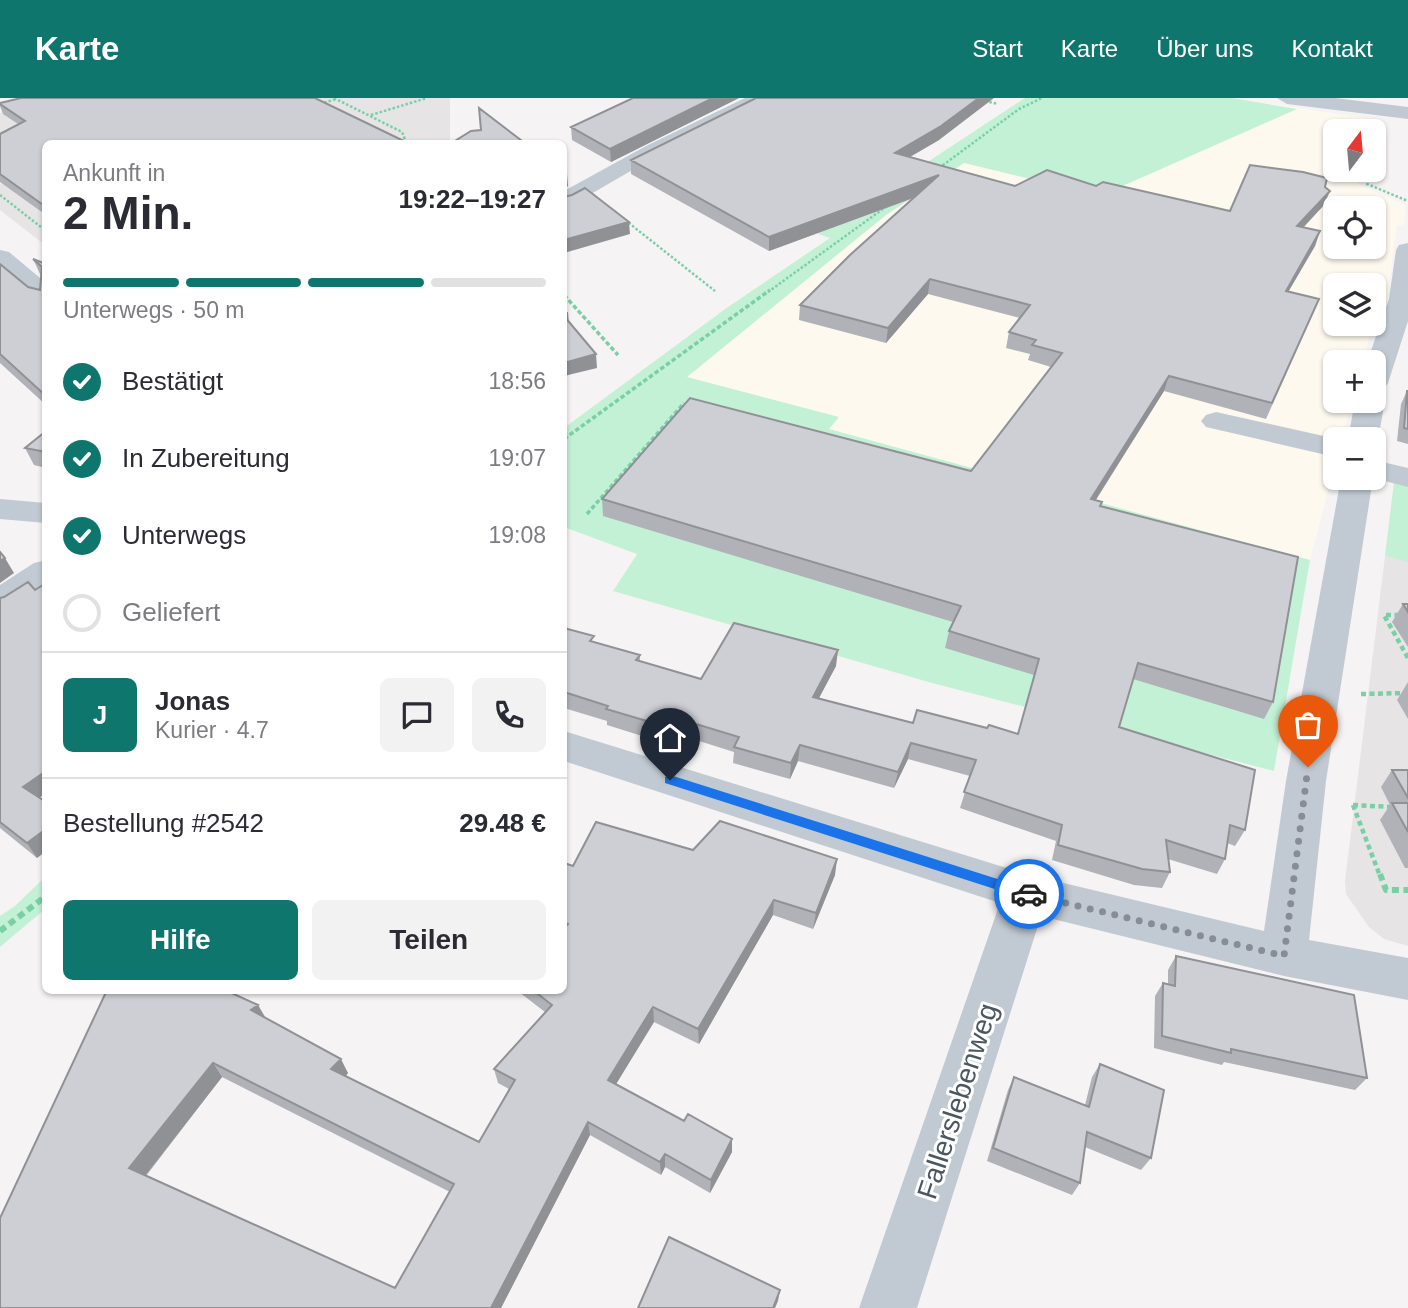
<!DOCTYPE html>
<html lang="de">
<head>
<meta charset="utf-8">
<style>
  :root { --surface:#fff; --page:#f2f2f3; --text:#2b2b33; --muted:#7c7c81; --line:#e1e1e2; --accent:#0f766e }
  body { margin:0; font-family:Arial,sans-serif; background:var(--page); color:var(--text); height:100vh; display:flex; flex-direction:column; font-size:26px; white-space:nowrap }
  * { box-sizing:border-box; margin:0 }
  p { font-size:23px; color:var(--muted) }
  .icon { flex:none; width:38px; height:38px; fill:none; stroke:currentColor; stroke-width:2; stroke-linecap:round; stroke-linejoin:round }
  .map { position:relative; flex:1; overflow:hidden }
  .panel { position:absolute; left:42px; top:42px; width:525px; height:854px; display:flex; flex-direction:column; background:var(--surface); border-radius:10px; box-shadow:0 2px 5px #0004 }
  .panel>* { flex:none }
  .needle { width:46px; rotate:16deg }
  .buttons { position:absolute; left:1323px; top:21px; display:grid; gap:14px }
  .buttons a { display:grid; place-items:center; width:63px; height:63px; border-radius:10px; background:var(--surface); box-shadow:0 2px 5px #0004; font-size:35px }
  .pin { position:absolute; display:grid; place-items:center; width:60px; height:60px; color:#fff; margin:-72px -30px; border-radius:50% 50% 50% 0; rotate:-45deg; box-shadow:0 0 7px #0007 }
  .pin .icon { rotate:45deg }
  .courier { position:absolute; display:grid; place-items:center; width:70px; height:70px; margin:-35px; border:5px solid #1a73e8; border-radius:50%; background:#fff; color:#222; box-shadow:0 2px 9px #0007 }
  .headline em { font-style:normal; font-weight:600 }
  .headline div { display:flex; flex-direction:column-reverse }
  .headline { display:flex; align-items:center; justify-content:space-between; height:119px; padding:0 21px }
  h1 { font-size:46px; font-weight:600; line-height:52px }
  .bar { display:grid; grid-template-columns:repeat(4,1fr); gap:10px 7px; align-content:center; height:84px; padding:0 21px }
  .bar i { height:9px; border-radius:5px; background:var(--line) }
  .bar .selected { background:var(--accent) }
  .bar p { grid-column:span 4 }
  .line { display:flex; align-items:center; gap:18px; padding:0 21px; border-top:2px solid var(--line) }
  .line div { flex:1 }
  .round { display:grid; place-items:center; flex:none; width:74px; height:74px; border-radius:10px; background:var(--page) }
  ol { padding:0 21px; list-style:none }
  li { display:flex; align-items:center; gap:21px; height:77px }
  li p { margin-inline-start:auto }
  li .icon { padding:7px; border-radius:50%; background:var(--accent); color:#fff; stroke-width:4 }
  li:last-child { color:var(--muted) }
  li i { width:38px; height:38px; border:4px solid var(--line); border-radius:50% }
  .button { display:flex; gap:14px; margin-top:auto; padding:14px 21px }
  .button a { flex:1; height:80px; border-radius:10px; background:var(--accent); color:#fff; font-size:28px; font-weight:600; line-height:80px; text-align:center }
  .button a+a { background:var(--page); color:var(--text) }
  header { display:flex; align-items:center; gap:42px; box-sizing:border-box; height:98px; padding:0 35px; background:var(--accent); color:#fff }
  header strong { font-size:33px }
  nav { display:flex; gap:38px; margin-inline-start:auto; font-size:24px }
  .map>svg:first-child { display:block }
</style>
</head>
<body>
<header>
<strong>Karte</strong>
<nav><a>Start</a><a>Karte</a><a>Über uns</a><a>Kontakt</a></nav>
</header>
<div class="map">
<svg width="1408" height="1210" viewBox="0 0 1408 1210">
  <rect width="100%" height="100%" fill="#f5f3f3"/>
  <path fill="#fdf9ef" fill-rule="evenodd" d="M 1232,0 L 1371,21 L 1369,33 L 1335,33 L 1335,72 L 1361,72 L 1358,86 L 1406,107 L 1404,128 L 1397,127 L 1387,201 L 1371,233 L 1363,264 L 1335,264 L 1335,303 L 1352,303 L 1342,341 L 1335,341 L 1335,366 L 1310,462 L 1274,673 L 932,585 L 613,493 L 637,455 L 564,429 L 686,280 L 886,117 L 964,65 ZM 1335,110 L 1374,110 L 1374,149 L 1335,149 ZM 1335,187 L 1374,187 L 1374,226 L 1335,226 Z"/>
  <path fill="#e6e4e5" d="M 289,0 L 450,0 L 450,45 L 46,46 L 45,147 L 0,112 L 0,86 L 40,74 L 0,62 L 0,15 Z
    M 1396,369 L 1408,372 L 1408,848 L 1384,841 L 1369,829 L 1346,796 L 1345,783 Z"/>
  <path fill="#c3f1d5" d="M 1025,0 L 1232,0 L 1297,11 L 1100,98 L 964,65 L 886,117 L 687,279 L 839,319 L 829,331 L 1310,462 L 1274,673 L 932,585 L 613,493 L 637,456 L 564,429 L 564,330 L 728,209 L 830,140 L 818,136 Z
    M 1396,369 L 1408,372 L 1408,464 L 1385,458 Z
    M 45,779 L 45,811 L 0,849 L 0,818 L 15,808 Z"/>
  <g fill="none" stroke-linecap="round" stroke-linejoin="round">
    <path stroke="#7ad0a6" stroke-width="2.5" stroke-dasharray="2.5 2" stroke-linecap="butt" d="M 334,0 L 402,34 L 407,46
      M 985,3 L 998,6
      M 320,6 L 336,1
      M 371,17 L 427,0
      M 1374,49 L 1376,38
      M 939,70 L 1019,11 L 1042,0
      M 1369,72 L 1367,86 L 1408,103
      M 0,97 L 46,133
      M 625,122 L 715,193
      M 768,194 L 887,108"/>
    <path stroke="#7ad0a6" stroke-width="3.5" stroke-dasharray="4.5 2.5" stroke-linecap="butt" d="M 564,197 L 618,257
      M 564,341 L 770,192
      M 587,416 L 684,305"/>
    <path stroke="#7ad0a6" stroke-width="4.5" stroke-dasharray="5 3.5" stroke-linecap="butt" d="M 1408,517 L 1384,517 L 1408,560
      M 1361,596 L 1408,595
      M 1353,707 L 1380,778
      M 1353,707 L 1391,709"/>
    <path stroke="#7ad0a6" stroke-width="6" stroke-dasharray="7 4.5" stroke-linecap="butt" d="M 1380,776 L 1386,792 L 1408,792
      M 0,833 L 46,798"/>
    <path fill="#c1cad2" fill-rule="evenodd" d="M 745,0 L 771,0 L 768,4 L 660,56 L 572,107 L 564,109 L 564,93 L 646,48 Z
      M 1277,0 L 1335,0 L 1408,9 L 1408,21 L 1287,6 Z
      M 1408,145 L 1408,223 L 1388,285 L 1384,291 L 1374,294 L 1374,264 L 1367,264 L 1389,201 L 1396,152 L 1399,147 Z
      M 0,152 L 9,154 L 46,185 L 46,206 L 37,203 L 0,172 Z
      M 1374,295 L 1380,297 L 1385,303 L 1378,341 L 1374,347 L 1374,341 L 1348,341 L 1355,303 L 1374,303 Z
      M 1216,314 L 1337,341 L 1335,359 L 1206,329 L 1201,323 L 1206,317 Z
      M 1374,362 L 1408,370 L 1408,389 L 1373,380 L 1326,683 L 1309,842 L 1408,860 L 1408,902 L 1284,878 L 1041,818 L 917,1210 L 859,1210 L 1000,805 L 564,663 L 564,633 L 1026,776 L 1264,833 L 1286,683 L 1341,380 L 1374,380 Z
      M 0,401 L 46,405 L 46,425 L 0,421 Z
      M 46,462 L 46,490 L 12,512 L 0,516 L 0,487 L 34,465 Z"/>
  </g>
  <path fill="#b0b2b7" fill-rule="evenodd" d="M 21,0 L 46,46 L 46,117 L 0,84 L 0,36 L 18,26 L 3,16 L 0,8 L 0,5 Z
    M 633,0 L 739,0 L 611,64 L 572,42 L 571,29 Z
    M 939,42 L 910,59 L 1015,88 L 1096,88 L 1230,113 L 1325,89 L 1324,107 L 1304,129 L 1320,133 L 1315,148 L 1288,194 L 1319,201 L 1266,321 L 1164,293 L 1096,402 L 1102,404 L 1101,408 L 1273,604 L 1264,621 L 1133,581 L 1119,629 L 1245,732 L 1235,748 L 1227,745 L 1225,761 L 1217,776 L 1168,761 L 1170,774 L 1162,790 L 1134,787 L 1052,762 L 1056,743 L 960,710 L 970,678 L 908,661 L 894,690 L 798,663 L 790,681 L 733,665 L 734,654 L 664,632 L 658,643 L 607,627 L 607,623 L 564,610 L 564,530 L 594,544 L 640,557 L 640,563 L 701,581 L 836,568 L 819,600 L 913,625 L 987,630 L 1018,636 L 1034,577 L 945,550 L 949,533 L 953,524 L 603,418 L 602,401 L 971,373 L 1051,269 L 1028,262 L 1030,256 L 1006,250 L 1009,234 L 1020,220 L 928,196 L 886,245 L 799,222 L 800,207 L 914,100 L 769,153 L 631,76 L 631,62 Z
    M 33,161 L 46,166 L 46,307 L 0,265 L 0,166 L 28,189 L 40,192 L 41,178 Z
    M 1407,293 L 1408,293 L 1408,346 L 1397,343 L 1401,306 Z
    M 46,333 L 46,370 L 34,367 L 25,350 Z
    M 46,485 L 46,695 L 39,700 L 46,704 L 46,753 L 37,760 L 0,730 L 0,500 L 35,492 Z
    M 1403,506 L 1408,506 L 1408,549 L 1392,524 Z
    M 1408,584 L 1408,621 L 1397,602 Z
    M 1392,672 L 1408,672 L 1408,770 L 1405,770 L 1380,722 L 1390,707 L 1381,689 Z
    M 693,752 L 835,777 L 813,831 L 773,817 L 699,946 L 654,924 L 616,986 L 684,1023 L 732,1041 L 732,1054 L 710,1095 L 665,1069 L 661,1077 L 590,1037 L 501,1210 L 0,1210 L 258,907 L 266,920 L 348,975 L 346,978 L 479,1044 L 509,991 L 498,985 L 494,971 L 545,914 L 519,894 L 518,892 L 564,892 L 564,765 L 573,768 ZM 222,979 L 450,1094 L 395,1190 L 146,1078 Z
    M 1176,858 L 1367,980 L 1355,992 L 1224,964 L 1222,967 L 1154,950 L 1155,898 L 1163,885 L 1168,886 L 1168,872 Z
    M 1100,966 L 1151,1060 L 1141,1072 L 1085,1049 L 1080,1085 L 1072,1097 L 987,1063 L 1008,992 L 1014,979 L 1085,1007 L 1092,979 Z"/>
  <path fill="#909195" d="M 713,0 L 739,0 L 611,64 L 610,51 Z
    M 979,0 L 994,0 L 939,42 L 894,68 L 895,55 Z
    M 567,76 L 568,88 L 564,91 L 564,79 Z
    M 939,77 L 937,91 L 769,153 L 769,139 Z
    M 1330,93 L 1324,107 L 1291,142 L 1297,128 Z
    M 629,124 L 630,136 L 564,155 L 564,142 Z
    M 1320,133 L 1315,148 L 1280,208 L 1286,193 Z
    M 930,181 L 928,196 L 886,245 L 888,230 Z
    M 568,214 L 569,227 L 564,228 L 564,215 Z
    M 596,256 L 597,270 L 564,278 L 564,265 Z
    M 1169,278 L 1164,293 L 1086,417 L 1091,401 Z
    M 5,460 L 14,475 L 0,485 L 0,463 Z
    M 838,552 L 836,568 L 811,615 L 813,599 Z
    M 663,616 L 664,632 L 658,643 L 657,626 Z
    M 911,645 L 908,661 L 894,690 L 898,674 Z
    M 800,647 L 798,663 L 790,681 L 791,665 Z
    M 46,673 L 46,695 L 33,704 L 23,689 Z
    M 46,731 L 46,753 L 37,760 L 27,745 Z
    M 837,761 L 835,777 L 813,831 L 816,815 Z
    M 774,802 L 773,817 L 699,946 L 698,931 Z
    M 258,907 L 266,922 L 251,912 Z
    M 653,909 L 654,924 L 610,996 L 608,982 Z
    M 341,961 L 348,975 L 338,985 L 331,971 Z
    M 213,965 L 222,979 L 141,1083 L 129,1070 Z
    M 588,1024 L 590,1037 L 501,1210 L 491,1210 Z
    M 732,1041 L 732,1054 L 710,1095 L 711,1082 Z
    M 665,1056 L 665,1069 L 661,1077 L 660,1064 Z
    M 780,1192 L 778,1203 L 775,1210 L 773,1210 Z"/>
  <path fill="#cdcfd5" stroke="#909195" stroke-width="2" fill-rule="evenodd" d="M 21,0 L 315,0 L 410,46 L 46,46 L 46,109 L 0,76 L 0,36 L 25,23 L 0,6 L 0,5 Z
    M 633,0 L 713,0 L 610,51 L 571,29 Z
    M 756,0 L 979,0 L 941,28 L 895,55 L 1015,88 L 1047,72 L 1096,88 L 1103,84 L 1230,113 L 1250,67 L 1303,74 L 1327,80 L 1325,89 L 1330,93 L 1297,128 L 1320,133 L 1286,193 L 1319,201 L 1272,305 L 1169,278 L 1091,401 L 1102,404 L 1100,408 L 1298,459 L 1273,604 L 1138,565 L 1119,629 L 1255,672 L 1245,732 L 1230,727 L 1225,761 L 1166,742 L 1170,774 L 1142,771 L 1058,747 L 1062,727 L 964,694 L 976,662 L 911,645 L 898,674 L 800,647 L 791,665 L 734,649 L 739,639 L 663,616 L 657,626 L 606,611 L 608,608 L 564,594 L 564,530 L 594,538 L 590,543 L 640,557 L 636,562 L 701,581 L 734,525 L 838,552 L 813,599 L 913,625 L 917,612 L 987,630 L 989,627 L 1018,636 L 1039,561 L 949,533 L 961,508 L 602,401 L 690,300 L 971,373 L 1062,255 L 1032,247 L 1036,242 L 1009,234 L 1030,207 L 930,181 L 888,230 L 800,207 L 850,157 L 939,77 L 769,139 L 631,62 Z
    M 479,10 L 526,46 L 450,46 L 471,33 L 481,32 Z
    M 585,90 L 629,124 L 564,142 L 564,99 L 572,97 Z
    M 33,161 L 46,166 L 46,298 L 0,256 L 0,166 L 28,189 L 40,192 L 42,169 Z
    M 564,218 L 596,256 L 564,265 Z
    M 1407,293 L 1408,293 L 1408,331 L 1404,330 Z
    M 46,333 L 46,354 L 25,350 Z
    M 0,454 L 5,460 L 0,463 Z
    M 28,484 L 35,492 L 46,485 L 46,673 L 23,689 L 46,704 L 46,731 L 27,745 L 0,724 L 0,500 L 4,499 Z
    M 1403,506 L 1408,506 L 1408,514 Z
    M 1392,672 L 1408,672 L 1408,700 Z
    M 1392,705 L 1408,705 L 1408,734 Z
    M 720,723 L 837,761 L 816,815 L 774,802 L 698,931 L 653,909 L 608,982 L 684,1023 L 688,1016 L 732,1041 L 711,1082 L 665,1056 L 660,1064 L 588,1024 L 491,1210 L 0,1210 L 0,1120 L 107,892 L 225,892 L 258,907 L 251,912 L 341,961 L 331,971 L 479,1044 L 515,982 L 494,971 L 552,907 L 533,892 L 564,892 L 564,830 L 568,826 L 564,824 L 564,765 L 573,768 L 596,724 L 693,752 ZM 213,965 L 454,1086 L 395,1190 L 129,1070 Z
    M 1176,858 L 1354,897 L 1367,980 L 1231,951 L 1231,955 L 1162,938 L 1163,885 L 1175,888 Z
    M 1100,966 L 1164,992 L 1151,1060 L 1087,1034 L 1080,1085 L 993,1050 L 1014,979 L 1089,1009 Z
    M 669,1139 L 780,1192 L 773,1210 L 638,1210 Z"/>
  <path fill="#1a73e8" d="M 670,677 L 1029,791 L 1035,796 L 1029,802 L 665,685 L 665,679 Z"/>
  <g fill="none" stroke-linecap="round" stroke-linejoin="round">
    <path stroke="#868d94" stroke-width="7" stroke-dasharray="0 12.6" d="M 1029,796 L 1284,858 L 1308,669"/>
  </g>
  <g text-anchor="middle" stroke-width="6" stroke-linejoin="round" paint-order="stroke">
    <g font-size="28" fill="#4a5661" stroke="#fff">
      <text transform="translate(957 1003) rotate(-72)" y="10">Fallerslebenweg</text>
    </g>
  </g>
</svg>
<div class="buttons">
<a><svg class="needle" viewBox="-14 -14 28 28"><path d="M0-13l5 13h-10z" fill="#e53935"/><path d="M0 13l5-13h-10z" fill="#7c7c81"/></svg></a>
<a><svg class="icon" aria-label="locate" viewBox="0 0 24 24"><circle cx="12" cy="12" r="6"/><path d="M12 2v4M12 18v4M2 12h4M18 12h4"/></svg></a>
<a><svg class="icon" aria-label="layers" viewBox="0 0 24 24"><path d="M12 4l9 5-9 5-9-5zM3 14l9 5 9-5"/></svg></a>
<a>+</a>
<a>−</a>
</div>
<div class="pin" style="left:1308px;top:669px;background:#ea580c"><svg class="icon" aria-label="bag" viewBox="0 0 24 24"><path d="M5 8h14l-1 12H6zM9 8a3 3 0 0 1 6 0"/></svg></div>
<div class="pin" style="left:670px;top:682px;background:#1f2937"><svg class="icon" aria-label="home" viewBox="0 0 24 24"><path d="M3 11l9-7 9 7M6 9v11h12V9"/></svg></div>
<div class="courier" style="left:1029px;top:796px"><svg class="icon" aria-label="car" viewBox="0 0 24 24"><path d="M5 17H2v-5l4-1 3-4h7l3 4 3 1v5h-3M9 17h6M6 11h13"/><circle cx="7" cy="17" r="2"/><circle cx="17" cy="17" r="2"/></svg></div>
<section class="panel">
<div class="headline"><div><h1>2 Min.</h1><p>Ankunft in</p></div><em>19:22–19:27</em></div>
<div class="bar"><i class="selected"></i><i class="selected"></i><i class="selected"></i><i></i><p>Unterwegs · 50 m</p></div>
<ol>
<li><svg class="icon" aria-label="check" viewBox="0 0 24 24"><path d="M5 12l5 5 9-10"/></svg>Bestätigt<p>18:56</p></li>
<li><svg class="icon" aria-label="check" viewBox="0 0 24 24"><path d="M5 12l5 5 9-10"/></svg>In Zubereitung<p>19:07</p></li>
<li><svg class="icon" aria-label="check" viewBox="0 0 24 24"><path d="M5 12l5 5 9-10"/></svg>Unterwegs<p>19:08</p></li>
<li><i></i>Geliefert</li>
</ol>
<div class="line" style="height:126px"><b class="round" style="background:var(--accent);color:#fff">J</b><div><b>Jonas</b><p>Kurier · 4.7</p></div><a class="round"><svg class="icon" aria-label="chat" viewBox="0 0 24 24"><path d="M4 5h16v11H9l-5 4z"/></svg></a><a class="round"><svg class="icon" aria-label="phone" viewBox="0 0 24 24"><path d="M5 4h4l2 5-3 2q2 4 5 5l2-3 5 2v4C11 20 4 13 5 4z"/></svg></a></div>
<div class="line" style="height:91px"><div>Bestellung #2542</div><b>29.48 €</b></div>
<div class="button"><a>Hilfe</a><a>Teilen</a></div>
</section>
</div>
</body>
</html>
